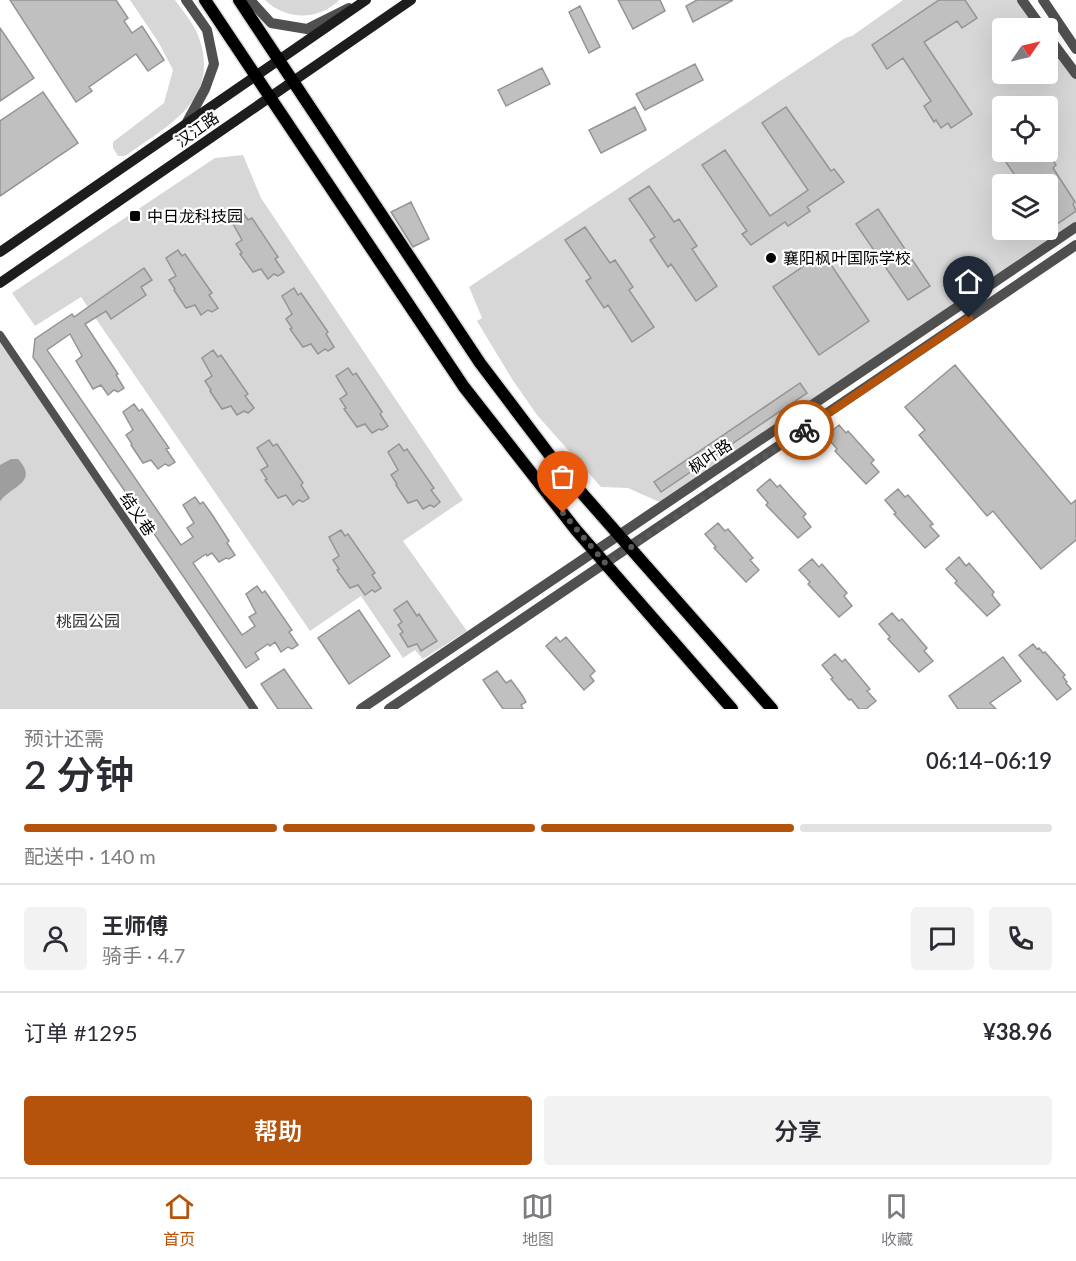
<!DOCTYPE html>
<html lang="zh">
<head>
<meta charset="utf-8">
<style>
  :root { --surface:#fff; --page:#f2f2f3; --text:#2b2b33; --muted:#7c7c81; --line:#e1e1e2; --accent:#b45309 }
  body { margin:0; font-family:Lato,"Noto Sans SC",sans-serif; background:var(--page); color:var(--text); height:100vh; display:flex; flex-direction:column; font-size:22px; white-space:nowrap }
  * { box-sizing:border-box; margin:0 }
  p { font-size:20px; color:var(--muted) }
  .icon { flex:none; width:33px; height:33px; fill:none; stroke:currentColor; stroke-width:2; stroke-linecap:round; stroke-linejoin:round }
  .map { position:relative; height:709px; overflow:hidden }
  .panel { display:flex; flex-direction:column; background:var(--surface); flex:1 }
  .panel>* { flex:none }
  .needle { width:39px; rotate:56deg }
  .tools { position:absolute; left:992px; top:18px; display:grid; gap:12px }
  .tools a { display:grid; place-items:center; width:66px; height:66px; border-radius:6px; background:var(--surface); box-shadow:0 6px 24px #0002; font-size:30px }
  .pin { position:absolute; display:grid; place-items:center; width:51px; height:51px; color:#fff; margin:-62px -26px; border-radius:50% 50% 50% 0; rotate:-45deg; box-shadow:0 0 6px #0007 }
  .pin .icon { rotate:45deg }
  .courier { position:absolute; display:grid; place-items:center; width:60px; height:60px; margin:-30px; border:4px solid #b45309; border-radius:50%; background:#fff; color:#222; box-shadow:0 2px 8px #0007 }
  .overview em { font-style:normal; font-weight:600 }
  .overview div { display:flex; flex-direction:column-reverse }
  .overview { display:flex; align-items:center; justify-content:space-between; height:102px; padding:0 24px }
  h1 { font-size:39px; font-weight:600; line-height:45px }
  .bar { display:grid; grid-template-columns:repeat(4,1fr); gap:9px 6px; align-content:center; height:72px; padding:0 24px }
  .bar i { height:8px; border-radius:4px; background:var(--line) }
  .bar .active { background:var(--accent) }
  .bar p { grid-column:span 4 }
  .line { display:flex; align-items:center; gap:15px; padding:0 24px; border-top:2px solid var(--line) }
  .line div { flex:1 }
  .round { display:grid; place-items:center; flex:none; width:63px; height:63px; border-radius:6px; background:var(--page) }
  .action { display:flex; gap:12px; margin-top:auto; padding:12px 24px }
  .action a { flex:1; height:69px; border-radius:6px; background:var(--accent); color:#fff; font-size:24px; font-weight:600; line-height:69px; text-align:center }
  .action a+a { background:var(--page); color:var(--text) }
  .tab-bar { display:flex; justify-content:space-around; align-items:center; height:84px; border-top:2px solid var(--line); background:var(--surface); font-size:16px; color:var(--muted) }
  .tab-bar a { display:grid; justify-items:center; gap:3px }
  .tab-bar .active { color:var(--accent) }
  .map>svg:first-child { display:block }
</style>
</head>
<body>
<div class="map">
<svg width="1076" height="709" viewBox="0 0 1076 709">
  <rect width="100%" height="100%" fill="#fff"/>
  <path fill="#d7d7d7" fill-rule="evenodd" d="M 130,0 L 175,0 C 183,11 193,23 198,35 C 222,99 170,124 125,156 L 118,156 L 113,148 L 113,142 L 164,103 L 173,70 L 159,43 Z
    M 265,0 L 339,0 C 319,21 285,20 265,0 Z
    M 903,0 L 1019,0 L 1039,28 L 1002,28 L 1002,74 L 1047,74 L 1047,41 L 1076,79 L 1076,227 L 666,503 L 657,501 L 628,488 L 601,487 L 537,415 L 512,379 L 477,321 L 482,318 L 469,287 L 845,38 L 852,36 ZM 1002,106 L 1047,106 L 1047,152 L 1002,152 ZM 1002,184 L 1047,184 L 1047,230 L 1002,230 Z
    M 243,155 L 261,198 L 463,500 L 403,541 L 467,631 L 423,659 L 415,650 L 403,658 L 361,596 L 310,631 L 81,297 L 35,326 L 12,293 L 215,158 Z
    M 0,335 L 254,709 L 0,709 Z"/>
  <path fill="#9e9e9e" d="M 11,459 L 18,459 C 40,483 10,486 0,502 L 0,465 Z"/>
  <path fill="#c0c0c0" stroke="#949494" stroke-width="1.5" d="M 10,0 L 116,0 L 128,18 L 124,21 L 132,33 L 142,26 L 164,60 L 148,71 L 136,54 L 89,87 L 92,91 L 76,102 Z
    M 618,0 L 660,0 L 665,11 L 633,29 Z
    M 697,0 L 733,0 L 693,22 L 686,6 Z
    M 939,0 L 965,0 L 977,18 L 962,28 L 957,21 L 924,42 L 972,114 L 951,128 L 948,123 L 941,128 L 936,120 L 934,122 L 924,106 L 931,101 L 903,58 L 887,69 L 872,45 Z
    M 580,6 L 600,47 L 589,53 L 569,12 Z
    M 0,28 L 34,78 L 0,101 Z
    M 695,64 L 703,80 L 645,110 L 636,94 Z
    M 542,68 L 550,84 L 506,106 L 498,90 Z
    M 43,92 L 78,143 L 0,196 L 0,121 Z
    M 635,107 L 646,130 L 601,153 L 589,130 Z
    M 786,107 L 831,171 L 834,169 L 844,182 L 807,207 L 810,211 L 788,226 L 785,222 L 751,245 L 742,234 L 747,231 L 702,165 L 725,150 L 770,216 L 808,190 L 762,123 Z
    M 999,152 L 1047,152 L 1056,165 L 1053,168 L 1075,202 L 1073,204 L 1076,211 L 1050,229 L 1047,224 L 1047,184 L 1021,184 Z
    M 649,186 L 674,222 L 679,219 L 697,246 L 692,249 L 717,286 L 696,301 L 671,264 L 668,267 L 650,240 L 655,237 L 629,199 Z
    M 411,202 L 429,239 L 413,247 L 391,212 Z
    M 878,209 L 930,286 L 908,300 L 856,224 Z
    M 244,214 L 248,220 L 252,218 L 278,257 L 275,259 L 284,272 L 278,276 L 274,274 L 268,279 L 261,269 L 253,272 L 240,254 L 242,253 L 236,244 L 242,240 L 232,222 Z
    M 585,227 L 610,263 L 615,260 L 633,287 L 629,290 L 654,327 L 632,342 L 608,305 L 604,308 L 586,281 L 591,278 L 565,240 Z
    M 178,250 L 182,256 L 185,254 L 212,293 L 209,295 L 218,308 L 212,312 L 208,310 L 201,315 L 195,305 L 186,308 L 174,290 L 175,289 L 169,280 L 176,276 L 166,258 Z
    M 823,253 L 869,321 L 819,355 L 773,287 Z
    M 144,268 L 152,280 L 141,287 L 146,295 L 111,319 L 106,311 L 85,324 L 118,374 L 116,375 L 124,388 L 118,392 L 114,390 L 108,395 L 101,385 L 93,389 L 76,361 L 82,356 L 70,334 L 47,350 L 181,545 L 193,537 L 187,528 L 194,523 L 183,505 L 195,497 L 200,504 L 203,502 L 213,516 L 229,541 L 227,543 L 235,555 L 229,559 L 226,558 L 219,562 L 212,553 L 207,556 L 206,554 L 193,563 L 242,635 L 255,626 L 249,617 L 256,613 L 246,594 L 257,586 L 262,593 L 265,591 L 292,630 L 289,632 L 298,645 L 292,649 L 288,647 L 281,652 L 275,642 L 270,646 L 268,644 L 255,653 L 259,659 L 246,668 L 33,357 L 35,339 L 72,314 L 74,317 Z
    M 294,288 L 298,295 L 301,293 L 328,332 L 326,334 L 334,347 L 328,351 L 325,349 L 318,354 L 311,344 L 303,347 L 290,329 L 292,328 L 286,319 L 292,314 L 282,296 Z
    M 213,350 L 218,357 L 221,355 L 248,394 L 245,396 L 254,408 L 248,413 L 244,411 L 237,415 L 231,406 L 222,409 L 210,391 L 211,390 L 205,381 L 212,376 L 202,358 Z
    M 955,365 L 1071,504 L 1076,500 L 1076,540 L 1041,569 L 993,511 L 987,516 L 919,435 L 925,430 L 905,407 Z
    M 348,368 L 353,375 L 356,373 L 382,412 L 380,414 L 388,426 L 382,430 L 379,429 L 372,433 L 365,424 L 357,427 L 344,409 L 346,408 L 340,399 L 347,394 L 336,376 Z
    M 800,383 L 807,393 L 661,492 L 654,482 Z
    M 134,404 L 139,411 L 142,409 L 169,448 L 166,449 L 175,462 L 169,466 L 165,464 L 158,469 L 151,460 L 143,463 L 131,445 L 132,444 L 126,435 L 133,430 L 123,412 Z
    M 839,425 L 846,433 L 848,431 L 874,460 L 871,463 L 879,472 L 866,484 L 835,451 L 837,449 L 826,436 Z
    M 269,440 L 273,446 L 277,444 L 303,483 L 301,485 L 309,498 L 303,502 L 299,500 L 293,505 L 286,495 L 278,498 L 265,480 L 267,479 L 261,470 L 268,466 L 257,448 Z
    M 399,444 L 404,451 L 407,449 L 434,488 L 431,490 L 440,502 L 434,507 L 430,505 L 423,509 L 417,500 L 408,503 L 396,485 L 397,484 L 391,475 L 398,470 L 388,452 Z
    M 770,479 L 777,487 L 780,485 L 806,514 L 803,517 L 811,527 L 798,538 L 766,505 L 768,503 L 757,490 Z
    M 898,489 L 905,497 L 908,495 L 933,524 L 930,526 L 939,536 L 925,548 L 894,514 L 896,513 L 885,500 Z
    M 718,523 L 725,531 L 728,529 L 753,558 L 750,560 L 759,570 L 746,582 L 714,548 L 716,547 L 705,534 Z
    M 341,530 L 345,536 L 348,534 L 375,573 L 372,575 L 381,588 L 375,592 L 372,590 L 365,595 L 358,585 L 350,588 L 337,570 L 339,569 L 333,560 L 339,556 L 329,537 Z
    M 959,557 L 966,566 L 969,563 L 994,592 L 992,595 L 1000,605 L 987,616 L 955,583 L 957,581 L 946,569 Z
    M 812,559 L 819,567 L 822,564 L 847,593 L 844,596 L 852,606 L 839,617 L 808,584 L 810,582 L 799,570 Z
    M 407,601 L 417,616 L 419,614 L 437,641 L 421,651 L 417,644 L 408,647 L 400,634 L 403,632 L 398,625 L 402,622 L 394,610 Z
    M 359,610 L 390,656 L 349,684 L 318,638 Z
    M 892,613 L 899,621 L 902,619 L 927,648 L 924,651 L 933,661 L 919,672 L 888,639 L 890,637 L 879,624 Z
    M 556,637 L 560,642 L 566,637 L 595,671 L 590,676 L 594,681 L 584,690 L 546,646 Z
    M 1033,644 L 1037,649 L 1039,648 L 1043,653 L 1045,652 L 1065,675 L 1063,677 L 1067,682 L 1066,683 L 1071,689 L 1057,700 L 1019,655 Z
    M 835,654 L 842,662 L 845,659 L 870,689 L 867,691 L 876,701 L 866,709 L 859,709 L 851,699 L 849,700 L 831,679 L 833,678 L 822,665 Z
    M 1003,657 L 1021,681 L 990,703 L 996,709 L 958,709 L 949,696 Z
    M 284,669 L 312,709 L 278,709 L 261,684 Z
    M 497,671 L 506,683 L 511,680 L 522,695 L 526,702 L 521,705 L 523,709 L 503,709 L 483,680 Z"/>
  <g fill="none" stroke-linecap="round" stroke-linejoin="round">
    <g stroke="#dbdbdb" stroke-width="15">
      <path id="primary" d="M 205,0 L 464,387 L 576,530 L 732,709
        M 239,0 L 480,363 L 558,466 L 772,709"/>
    </g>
    <path stroke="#505050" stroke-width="8" d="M 0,335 L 254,709"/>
    <path stroke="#505050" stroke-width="10" d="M 250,0 L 271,23 L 307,29 L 349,8
      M 1022,0 L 1042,28
      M 1043,0 L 1076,49
      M 1047,35 L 1076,74
      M 186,124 L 205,89 L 214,64 L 207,30 L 186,0
      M 361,709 L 1076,227
      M 389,709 L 1076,245"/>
    <path stroke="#1d1d1d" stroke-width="10" d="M 0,252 L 366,0
      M 0,283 L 411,0"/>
    <use href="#primary" stroke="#000" stroke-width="12"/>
  </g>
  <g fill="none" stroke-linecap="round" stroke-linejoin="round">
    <path stroke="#595959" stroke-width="6" stroke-dasharray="0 10.8" d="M 563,513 L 606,564 L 804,430"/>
    <path stroke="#b45309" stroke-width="8" d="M 804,430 L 969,318"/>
  </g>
  <g fill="#000" stroke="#fff" stroke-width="2">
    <rect x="129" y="210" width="12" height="12" rx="3"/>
    <circle cx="771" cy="258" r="6"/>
  </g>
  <g text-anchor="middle" stroke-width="4.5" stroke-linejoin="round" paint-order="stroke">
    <g font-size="16" fill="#000" stroke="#fff">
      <text transform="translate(197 129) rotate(-35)" y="6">汉江路</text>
      <text transform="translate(710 456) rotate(-34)" y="6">枫叶路</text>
      <text transform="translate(138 514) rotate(56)" y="6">结义巷</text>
    </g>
    <g font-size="16" fill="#000" stroke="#fff" text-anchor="start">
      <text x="147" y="222">中日龙科技园</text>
      <text x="783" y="264">襄阳枫叶国际学校</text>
    </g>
    <g font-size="16" fill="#2e2e2e" stroke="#fff">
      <text x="88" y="627">桃园公园</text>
    </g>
  </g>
</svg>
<div class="tools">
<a><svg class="needle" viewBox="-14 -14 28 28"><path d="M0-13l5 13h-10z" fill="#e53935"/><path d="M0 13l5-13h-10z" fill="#7c7c81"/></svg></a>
<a><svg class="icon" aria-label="locate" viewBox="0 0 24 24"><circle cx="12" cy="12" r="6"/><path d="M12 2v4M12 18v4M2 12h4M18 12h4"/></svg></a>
<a><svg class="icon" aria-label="layers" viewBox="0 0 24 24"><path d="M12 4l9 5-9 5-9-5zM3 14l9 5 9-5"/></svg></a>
</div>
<div class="pin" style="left:563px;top:513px;background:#ea580c"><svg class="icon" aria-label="bag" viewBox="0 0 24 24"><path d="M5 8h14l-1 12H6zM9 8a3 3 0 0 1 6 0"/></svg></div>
<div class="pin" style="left:969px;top:318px;background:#1f2937"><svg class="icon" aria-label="home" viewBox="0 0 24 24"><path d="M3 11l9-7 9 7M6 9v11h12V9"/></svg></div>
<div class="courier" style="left:804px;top:430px"><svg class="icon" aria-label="bike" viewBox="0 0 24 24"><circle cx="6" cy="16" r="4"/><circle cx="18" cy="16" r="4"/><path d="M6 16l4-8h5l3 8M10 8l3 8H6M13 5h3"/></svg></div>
</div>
<section class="panel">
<div class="overview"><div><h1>2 分钟</h1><p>预计还需</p></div><em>06:14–06:19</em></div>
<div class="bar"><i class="active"></i><i class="active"></i><i class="active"></i><i></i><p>配送中 · 140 m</p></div>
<div class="line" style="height:108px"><a class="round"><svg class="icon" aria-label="person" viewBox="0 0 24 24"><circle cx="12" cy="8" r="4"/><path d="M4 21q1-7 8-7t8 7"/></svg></a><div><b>王师傅</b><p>骑手 · 4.7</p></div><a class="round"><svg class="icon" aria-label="chat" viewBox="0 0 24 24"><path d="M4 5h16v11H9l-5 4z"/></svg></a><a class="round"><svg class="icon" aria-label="phone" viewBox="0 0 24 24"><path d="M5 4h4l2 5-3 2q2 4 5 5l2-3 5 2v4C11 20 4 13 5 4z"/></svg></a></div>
<div class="line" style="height:78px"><div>订单 #1295</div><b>¥38.96</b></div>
<div class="action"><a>帮助</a><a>分享</a></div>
</section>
<nav class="tab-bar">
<a class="active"><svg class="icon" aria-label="home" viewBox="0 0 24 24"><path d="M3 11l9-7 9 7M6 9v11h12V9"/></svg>首页</a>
<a><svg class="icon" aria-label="map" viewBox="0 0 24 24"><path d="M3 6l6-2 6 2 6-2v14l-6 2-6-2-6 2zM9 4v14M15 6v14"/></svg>地图</a>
<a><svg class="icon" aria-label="saved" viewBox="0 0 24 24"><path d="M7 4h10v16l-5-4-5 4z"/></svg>收藏</a>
</nav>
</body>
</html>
